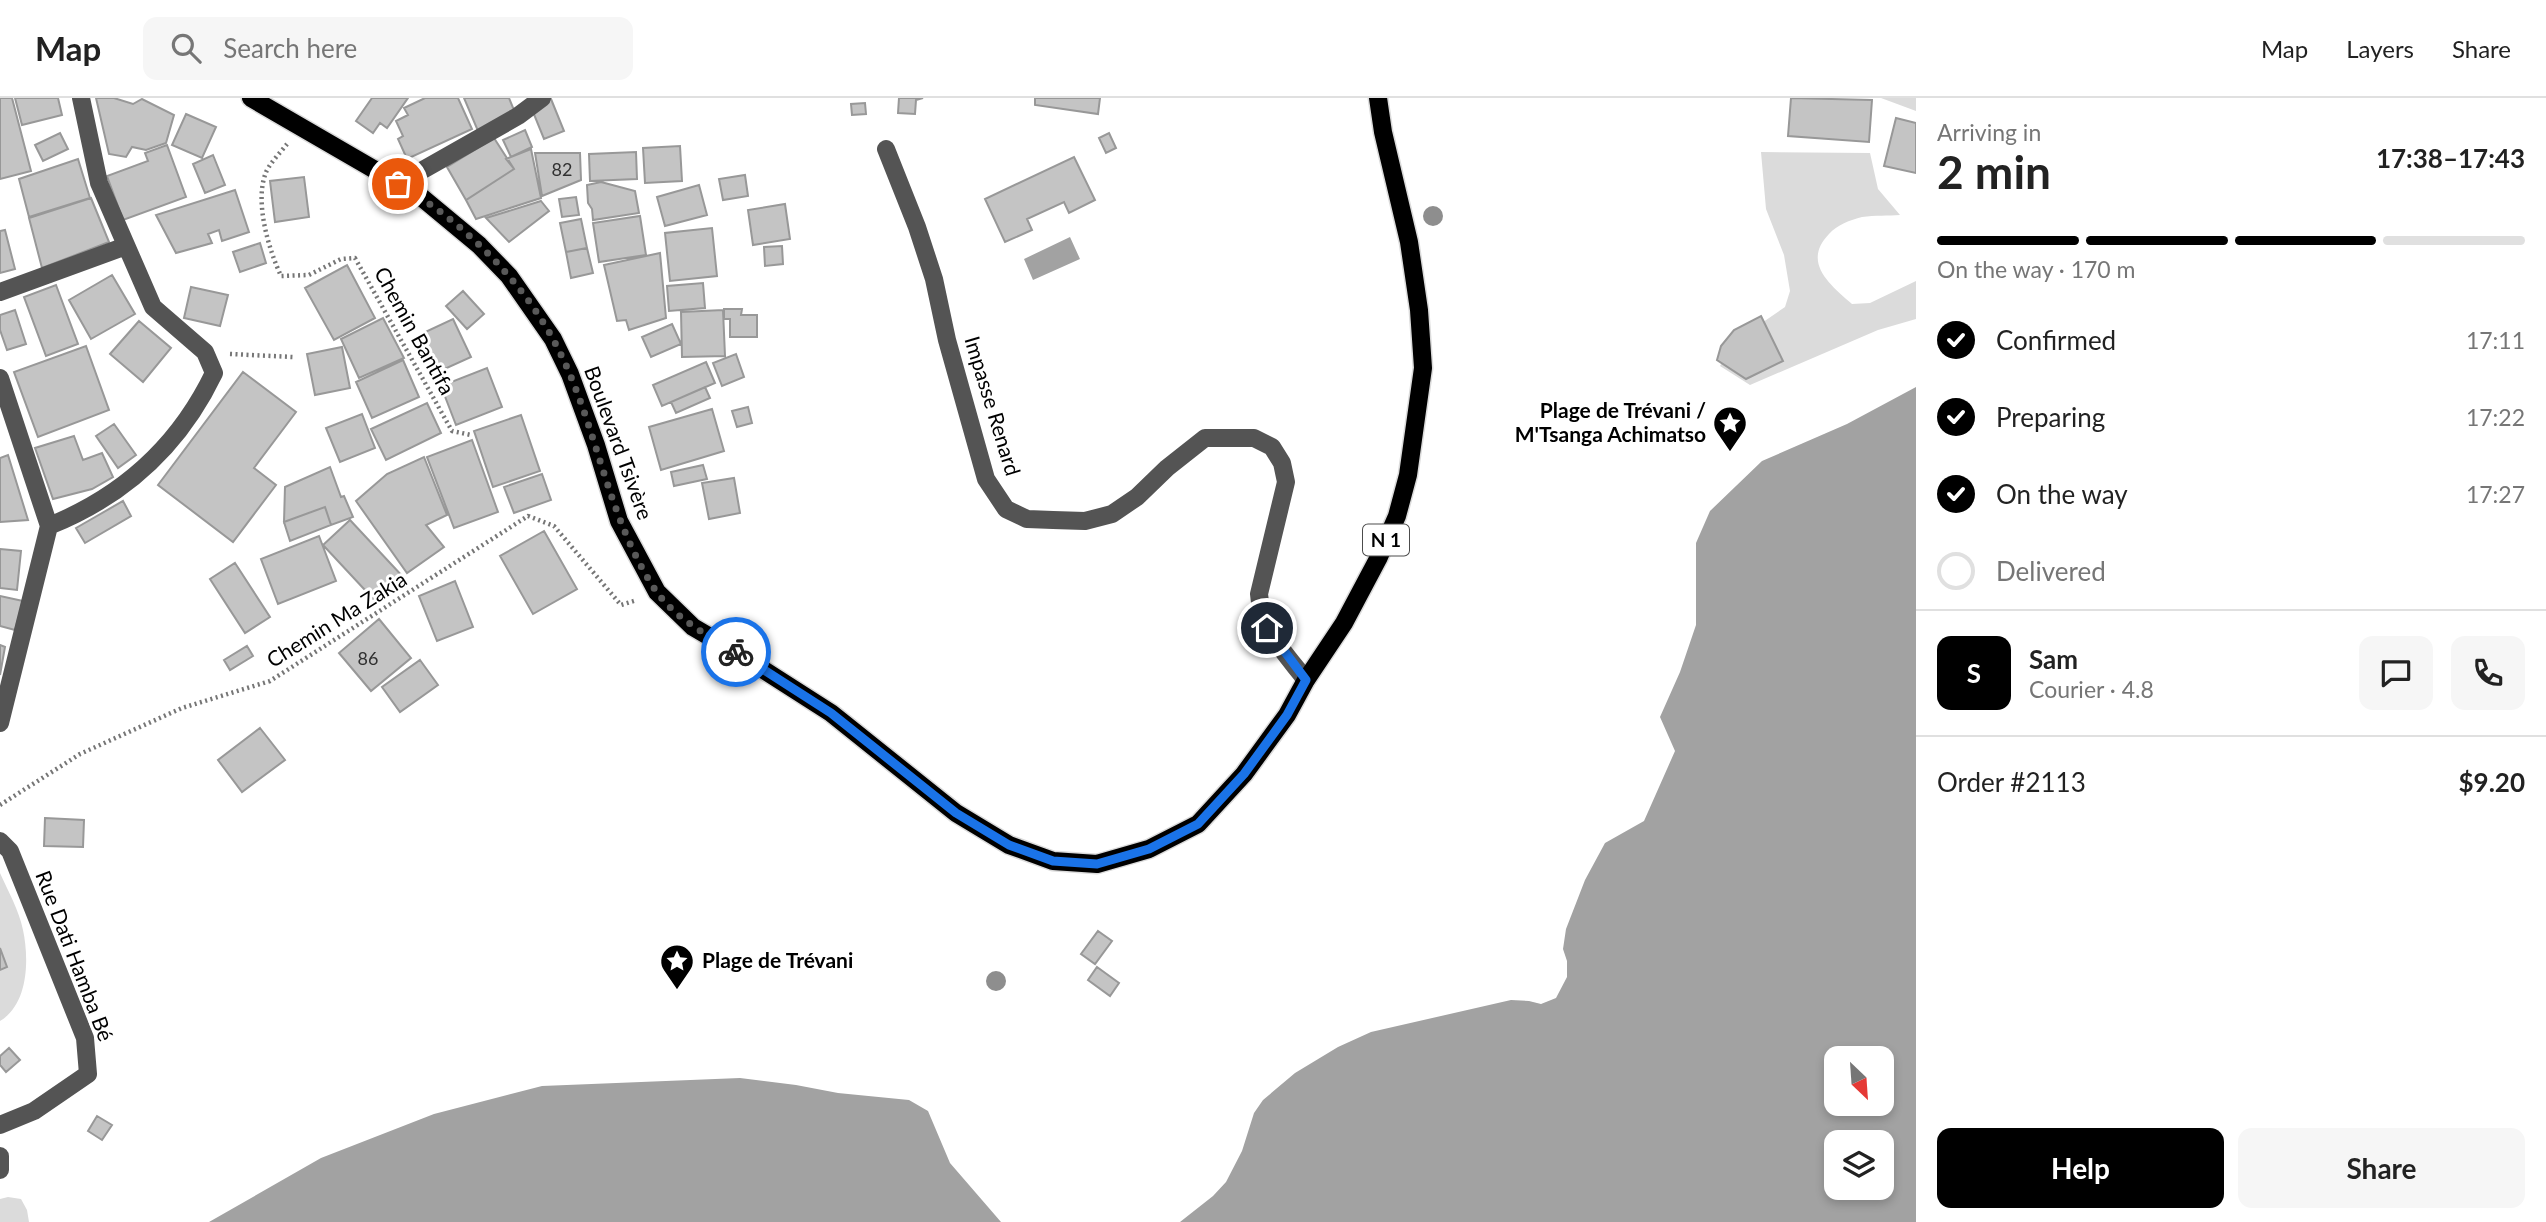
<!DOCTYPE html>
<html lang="en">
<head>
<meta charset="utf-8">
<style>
  :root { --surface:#fff; --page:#f6f6f6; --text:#222; --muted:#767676; --line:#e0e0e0; --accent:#000 }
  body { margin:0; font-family:Lato,sans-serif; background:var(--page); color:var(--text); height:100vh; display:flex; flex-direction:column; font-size:26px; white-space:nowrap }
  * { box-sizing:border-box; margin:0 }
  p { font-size:23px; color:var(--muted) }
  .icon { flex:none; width:38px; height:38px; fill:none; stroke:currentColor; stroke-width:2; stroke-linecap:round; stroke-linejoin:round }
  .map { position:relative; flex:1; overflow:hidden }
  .side { display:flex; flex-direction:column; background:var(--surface); width:630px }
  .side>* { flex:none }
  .needle { width:46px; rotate:155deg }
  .tools { position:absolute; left:1824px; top:948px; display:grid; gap:14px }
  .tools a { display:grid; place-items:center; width:70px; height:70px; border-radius:14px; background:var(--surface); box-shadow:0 4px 10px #0003; font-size:35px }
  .pin { position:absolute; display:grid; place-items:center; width:60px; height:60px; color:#fff; margin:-30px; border:4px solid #fff; border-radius:50%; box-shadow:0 2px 7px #0007 }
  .courier { position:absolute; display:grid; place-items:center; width:70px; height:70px; margin:-35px; border:5px solid #1a73e8; border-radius:50%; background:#fff; color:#222; box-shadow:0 2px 9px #0007 }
  .headline em { font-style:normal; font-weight:700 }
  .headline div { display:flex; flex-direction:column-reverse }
  .headline { display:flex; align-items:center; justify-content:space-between; height:119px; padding:0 21px }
  h1 { font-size:46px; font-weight:700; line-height:52px }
  .bar { display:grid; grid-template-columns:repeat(4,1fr); gap:10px 7px; align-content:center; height:84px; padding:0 21px }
  .bar i { height:9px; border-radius:5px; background:var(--line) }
  .bar .active { background:var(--accent) }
  .bar p { grid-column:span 4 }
  .line { display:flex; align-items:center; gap:18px; padding:0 21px; border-top:2px solid var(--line) }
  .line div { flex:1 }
  .round { display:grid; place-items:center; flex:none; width:74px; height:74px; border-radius:14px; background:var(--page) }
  ol { padding:0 21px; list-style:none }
  li { display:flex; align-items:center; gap:21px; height:77px }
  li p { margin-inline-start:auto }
  li .icon { padding:7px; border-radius:50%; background:var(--accent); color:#fff; stroke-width:4 }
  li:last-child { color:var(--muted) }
  li i { width:38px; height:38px; border:4px solid var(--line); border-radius:50% }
  .action { display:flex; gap:14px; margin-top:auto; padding:14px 21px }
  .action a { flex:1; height:80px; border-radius:14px; background:var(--accent); color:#fff; font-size:28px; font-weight:700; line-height:80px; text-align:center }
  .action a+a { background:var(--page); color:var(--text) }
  header { display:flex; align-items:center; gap:42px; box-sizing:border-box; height:98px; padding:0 35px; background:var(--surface); border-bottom:2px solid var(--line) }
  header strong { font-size:33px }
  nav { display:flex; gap:38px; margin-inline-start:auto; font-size:24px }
  .search { width:490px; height:63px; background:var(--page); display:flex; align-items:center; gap:18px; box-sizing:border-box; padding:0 24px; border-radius:14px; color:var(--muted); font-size:26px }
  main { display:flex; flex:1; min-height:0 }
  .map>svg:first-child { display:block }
</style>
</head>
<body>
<header>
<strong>Map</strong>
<div class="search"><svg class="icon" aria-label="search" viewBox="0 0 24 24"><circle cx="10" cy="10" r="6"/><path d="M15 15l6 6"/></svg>Search here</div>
<nav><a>Map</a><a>Layers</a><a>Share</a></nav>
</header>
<main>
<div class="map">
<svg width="1916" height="1124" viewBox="0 0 1916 1124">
  <rect width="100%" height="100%" fill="#fff"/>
  <path fill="#dbdbdb" d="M 1881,0 L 1916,0 L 1916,13 Z
    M 1761,54 L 1870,55 L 1878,91 L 1900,117 C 1888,118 1875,117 1862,119 C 1850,122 1837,127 1829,136 C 1802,164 1829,186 1852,206 L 1870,205 L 1916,183 L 1916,221 L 1878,232 L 1750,287 L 1720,268 L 1734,244 L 1785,209 L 1790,193 L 1784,157 L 1766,111 Z
    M 0,775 C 8,793 19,812 23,832 C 29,860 29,906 0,923 Z
    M 8,1099 L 21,1101 L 27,1112 L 29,1124 L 0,1124 L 0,1101 Z"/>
  <path fill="#a2a2a2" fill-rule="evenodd" d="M 1070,139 L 1080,161 L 1033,182 L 1024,161 Z
    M 1916,289 L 1916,1124 L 1180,1124 L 1213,1098 L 1226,1084 L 1242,1053 L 1254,1015 L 1263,1002 L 1295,975 L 1338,949 L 1371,934 L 1511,902 L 1529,903 L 1541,906 L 1556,900 L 1567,879 L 1567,863 L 1563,851 L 1566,831 L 1585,782 L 1605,745 L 1644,723 L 1675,653 L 1660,619 L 1680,574 L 1696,527 L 1696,445 L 1710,413 L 1762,363 L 1847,326 ZM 1836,961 L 1881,961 L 1881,1006 L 1836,1006 ZM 1836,1045 L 1881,1045 L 1881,1090 L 1836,1090 Z
    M 740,980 L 796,987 L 838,995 L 909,1002 L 928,1013 L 950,1065 L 1001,1124 L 209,1124 L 321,1060 L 434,1016 L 542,988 Z"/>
  <path fill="#c4c4c4" stroke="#989898" stroke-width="2" d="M 0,0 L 12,0 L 31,73 L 0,81 Z
    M 15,0 L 58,0 L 62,17 L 22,27 Z
    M 96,0 L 114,0 L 133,6 L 142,1 L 174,17 L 166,45 L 146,52 L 132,49 L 126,59 L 109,56 Z
    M 372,0 L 408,0 L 387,30 L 380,25 L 373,35 L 356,23 Z
    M 425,0 L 458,0 L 472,31 L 407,61 L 398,41 L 403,38 L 396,23 L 408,17 L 404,10 Z
    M 464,0 L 509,0 L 516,17 L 478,33 Z
    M 899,0 L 923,0 L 916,2 L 915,16 L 898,15 Z
    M 1035,0 L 1100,0 L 1098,16 L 1035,7 Z
    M 1791,0 L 1872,2 L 1869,44 L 1788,38 Z
    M 551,1 L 564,33 L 544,41 L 531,9 Z
    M 865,5 L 866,16 L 852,17 L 851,6 Z
    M 186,16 L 216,29 L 202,60 L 172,47 Z
    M 1896,20 L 1916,25 L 1916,75 L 1884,68 Z
    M 525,32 L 532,49 L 511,59 L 503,42 Z
    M 60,35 L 68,51 L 43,63 L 35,47 Z
    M 1109,35 L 1116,50 L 1106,55 L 1099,40 Z
    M 494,40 L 514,71 L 466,102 L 447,69 Z
    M 167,47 L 186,99 L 123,122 L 107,78 L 148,63 L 145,55 Z
    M 680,48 L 682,83 L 645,85 L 643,50 Z
    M 531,51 L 541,100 L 476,121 L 466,102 L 514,71 L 506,61 Z
    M 636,54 L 637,81 L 590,83 L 589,56 Z
    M 535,55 L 580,55 L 581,82 L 542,98 Z
    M 213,57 L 225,87 L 205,95 L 193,66 Z
    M 1074,59 L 1095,102 L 1069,115 L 1064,104 L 1027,121 L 1032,132 L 1005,144 L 985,101 Z
    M 78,61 L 90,100 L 29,119 L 19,81 Z
    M 745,77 L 748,98 L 723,102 L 719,81 Z
    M 304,79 L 309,119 L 275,124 L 270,83 Z
    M 601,84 L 635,93 L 639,115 L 593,122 L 592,111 L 588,105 L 587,87 Z
    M 699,87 L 707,117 L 665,128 L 657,99 Z
    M 235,92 L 249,134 L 222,143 L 219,132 L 208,136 L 212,145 L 176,155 L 156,117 Z
    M 576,99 L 579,117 L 562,119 L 559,101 Z
    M 91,100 L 109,144 L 42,170 L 29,120 Z
    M 541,103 L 549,113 L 509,144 L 486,120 Z
    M 785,106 L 790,141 L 753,147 L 748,112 Z
    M 640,118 L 646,157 L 599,164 L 593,125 Z
    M 581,121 L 587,150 L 566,154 L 560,125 Z
    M 712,130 L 717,178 L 670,183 L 665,135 Z
    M 5,132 L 15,171 L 0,175 L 0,133 Z
    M 260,145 L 266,165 L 240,174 L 233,154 Z
    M 782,148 L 783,166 L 765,168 L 764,149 Z
    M 587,150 L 593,175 L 571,180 L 566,154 Z
    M 660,155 L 666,220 L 629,232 L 626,222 L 617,223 L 604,167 Z
    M 347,167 L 375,220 L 334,242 L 305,190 Z
    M 112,177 L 135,216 L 91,241 L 69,202 Z
    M 703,185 L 705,210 L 669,213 L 667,188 Z
    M 56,187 L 78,246 L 46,258 L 24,199 Z
    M 191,189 L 228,197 L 220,228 L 184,220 Z
    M 463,193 L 484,216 L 467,231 L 446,208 Z
    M 724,211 L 742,211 L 741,217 L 757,217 L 757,239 L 730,239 L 730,221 L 724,221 Z
    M 15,212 L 26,246 L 7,252 L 0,232 L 0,217 Z
    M 723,212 L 725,258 L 682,259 L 681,214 Z
    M 1761,218 L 1783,263 L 1746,281 L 1717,262 L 1721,248 L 1734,232 Z
    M 383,220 L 404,260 L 359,280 L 341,241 Z
    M 453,221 L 471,259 L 438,274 L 421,236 Z
    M 139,223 L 171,250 L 143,284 L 110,256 Z
    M 672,226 L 681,246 L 651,259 L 642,239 Z
    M 86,248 L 109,312 L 38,339 L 14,274 Z
    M 342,249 L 350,290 L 315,297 L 307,256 Z
    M 736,256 L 744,279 L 722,288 L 713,265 Z
    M 403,262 L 419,299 L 372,320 L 356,284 Z
    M 706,264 L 715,285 L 662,308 L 653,287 Z
    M 487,270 L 502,309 L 456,327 L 441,288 Z
    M 243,274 L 296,314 L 254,370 L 276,387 L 233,444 L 158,387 Z
    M 705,289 L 710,300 L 676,315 L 671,304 Z
    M 427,305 L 441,335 L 386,362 L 371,331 Z
    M 748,309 L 752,325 L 737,329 L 732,313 Z
    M 712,311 L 724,353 L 661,372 L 649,329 Z
    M 362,316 L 375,350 L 340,364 L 326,330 Z
    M 521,317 L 540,373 L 493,389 L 474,333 Z
    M 114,326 L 136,357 L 118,370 L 96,338 Z
    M 74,338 L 83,362 L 102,355 L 113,379 L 92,391 L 53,401 L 35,350 Z
    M 472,342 L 498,414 L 454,430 L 427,359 Z
    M 8,357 L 28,422 L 0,424 L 0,360 Z
    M 424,359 L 447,417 L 426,427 L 444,449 L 407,475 L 356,403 L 387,376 Z
    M 703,367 L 707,381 L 674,388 L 671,374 Z
    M 330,369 L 341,399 L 344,398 L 353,419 L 331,427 L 325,409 L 284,424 L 285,389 Z
    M 542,376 L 551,402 L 514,415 L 504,389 Z
    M 734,380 L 740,415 L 709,421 L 702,385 Z
    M 123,403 L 131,418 L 85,445 L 76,430 Z
    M 325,409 L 331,427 L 290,443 L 284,424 Z
    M 350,422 L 405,481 L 378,506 L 323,447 Z
    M 544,433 L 577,491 L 533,516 L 500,458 Z
    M 319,438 L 336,483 L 278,506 L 261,461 Z
    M 0,451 L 21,453 L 17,492 L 0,490 Z
    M 235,465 L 270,519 L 245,535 L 210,481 Z
    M 455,483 L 473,529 L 437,543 L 419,498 Z
    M 0,498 L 23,503 L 15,532 L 0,528 Z
    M 379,521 L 411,560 L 371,593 L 339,555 Z
    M 0,547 L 5,549 L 0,577 Z
    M 247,548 L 253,558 L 230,572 L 224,562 Z
    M 420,562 L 438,587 L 400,614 L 382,589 Z
    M 260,630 L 285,662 L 242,694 L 218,662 Z
    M 45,720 L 84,722 L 83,749 L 44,748 Z
    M 1098,833 L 1112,843 L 1095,866 L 1081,856 Z
    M 0,850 L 7,869 L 0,872 Z
    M 1097,869 L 1119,885 L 1110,898 L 1088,882 Z
    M 9,950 L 20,962 L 6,974 L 0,967 L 0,958 Z
    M 97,1018 L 112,1027 L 102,1042 L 88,1033 Z"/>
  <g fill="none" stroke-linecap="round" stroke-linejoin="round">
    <g stroke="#dbdbdb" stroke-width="21">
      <path id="major" d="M 251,0 L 420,98 L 479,147 L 509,178 L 553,241 L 570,276 L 596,347 L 619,423 L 657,494 L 693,529 L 734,553 L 831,615 L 956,715 L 1009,747 L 1053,763 L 1097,766 L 1149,751 L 1198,726 L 1244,676 L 1287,617 L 1306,582 L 1344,525 L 1379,459 L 1397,418 L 1408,377 L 1423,270 L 1419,212 L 1409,144 L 1383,34 L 1378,0"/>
    </g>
    <path stroke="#767676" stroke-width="4.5" stroke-dasharray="2 3.5" stroke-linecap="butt" d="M 287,46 C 280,55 268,67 265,77 C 255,106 269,152 281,178 L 309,177 L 341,161 L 355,160 L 452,333 L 471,337
      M 230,256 L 293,259
      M 0,707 L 80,656 L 182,610 L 270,583 L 528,418 L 554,428 L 621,507 L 637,502"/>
    <path stroke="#545454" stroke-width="18" d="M 886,51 L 917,129 L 934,181 L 947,242 L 986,381 L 1006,411 L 1027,421 L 1053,422 L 1085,423 L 1112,416 L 1137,399 L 1167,370 L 1205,340 L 1254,340 L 1272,349 L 1282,365 L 1286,384 L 1259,496 C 1261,532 1285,555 1306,582
      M 398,86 L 518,18 L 542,0
      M 0,194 L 126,148
      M 0,280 L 49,428 L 0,625
      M 49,428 C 124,398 179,348 214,275 L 205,254 L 153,209 L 99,85 L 81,0
      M 0,743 L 10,753 L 85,940 L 88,976 L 34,1013 L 0,1027
      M 0,1058 L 0,1072"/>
    <use href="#major" stroke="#000" stroke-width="18"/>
  </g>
  <g fill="#8e8e8e">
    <circle cx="1433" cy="118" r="10"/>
    <circle cx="996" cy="883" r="10"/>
  </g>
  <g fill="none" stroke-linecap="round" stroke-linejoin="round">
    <path stroke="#595959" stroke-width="7" stroke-dasharray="0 12.6" d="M 398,86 C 459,120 521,181 554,243 C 597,322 605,417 656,493 C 676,521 707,537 736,554"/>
    <path stroke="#1a73e8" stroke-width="9" d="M 736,554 L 831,615 L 956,715 L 1009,747 L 1053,763 L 1097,766 L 1149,751 L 1198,726 L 1244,676 L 1287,617 L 1306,582 L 1267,530"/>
  </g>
  <defs>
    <g id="sight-pin" transform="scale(1.75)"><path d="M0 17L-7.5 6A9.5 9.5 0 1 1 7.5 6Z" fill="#000" stroke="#fff"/><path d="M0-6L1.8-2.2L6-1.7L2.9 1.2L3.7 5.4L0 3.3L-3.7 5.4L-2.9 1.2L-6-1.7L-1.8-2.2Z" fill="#fff"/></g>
  </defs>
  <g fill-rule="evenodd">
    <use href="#sight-pin" x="1730" y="325"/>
    <use href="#sight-pin" x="677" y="863"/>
  </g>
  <g text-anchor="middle" stroke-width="6" stroke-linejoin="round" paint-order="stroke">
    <g font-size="18" fill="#313131">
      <text x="562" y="78">82</text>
      <text x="368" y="567">86</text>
    </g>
    <rect fill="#fff" stroke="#4c4c4c" stroke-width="2" x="1363" y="426.5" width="46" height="31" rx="5"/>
    <g font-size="19" font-weight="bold" fill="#000">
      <text x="1386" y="449">N 1</text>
    </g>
    <g font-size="21" fill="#000" stroke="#fff">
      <text transform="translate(414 233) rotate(61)" y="7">Chemin Bantifa</text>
      <text transform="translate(992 308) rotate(73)" y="7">Impasse Renard</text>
      <text transform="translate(618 345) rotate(70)" y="7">Boulevard Tsivère</text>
      <text transform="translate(337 522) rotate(-32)" y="7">Chemin Ma Zakia</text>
      <text transform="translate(74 858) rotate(69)" y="7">Rue Dati Hamba Bé</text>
    </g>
    <g font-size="21" font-weight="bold" fill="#000" stroke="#fff" text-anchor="end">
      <text x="1706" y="320">Plage de Trévani /<tspan x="1706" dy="24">M'Tsanga Achimatso</tspan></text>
      <text x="702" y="870" text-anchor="start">Plage de Trévani</text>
    </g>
  </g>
</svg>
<div class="tools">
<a><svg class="needle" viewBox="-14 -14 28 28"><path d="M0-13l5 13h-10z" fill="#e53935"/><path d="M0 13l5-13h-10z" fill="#767676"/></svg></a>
<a><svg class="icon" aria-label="layers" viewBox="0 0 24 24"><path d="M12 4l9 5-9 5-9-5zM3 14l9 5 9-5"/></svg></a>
</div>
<div class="pin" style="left:398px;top:86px;background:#ea580c"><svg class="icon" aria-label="bag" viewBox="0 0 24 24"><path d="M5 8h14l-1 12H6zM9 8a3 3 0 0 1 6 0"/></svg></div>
<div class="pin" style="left:1267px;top:530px;background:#1f2937"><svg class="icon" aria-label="home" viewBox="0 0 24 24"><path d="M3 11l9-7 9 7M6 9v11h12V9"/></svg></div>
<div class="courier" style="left:736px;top:554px"><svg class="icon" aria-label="bike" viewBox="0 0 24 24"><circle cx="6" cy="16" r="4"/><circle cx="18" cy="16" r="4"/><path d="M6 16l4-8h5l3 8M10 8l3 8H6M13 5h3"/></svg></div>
</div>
<section class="side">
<div class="headline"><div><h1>2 min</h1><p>Arriving in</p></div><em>17:38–17:43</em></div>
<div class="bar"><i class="active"></i><i class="active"></i><i class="active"></i><i></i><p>On the way · 170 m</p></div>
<ol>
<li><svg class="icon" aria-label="check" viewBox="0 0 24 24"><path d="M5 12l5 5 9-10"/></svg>Confirmed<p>17:11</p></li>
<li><svg class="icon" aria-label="check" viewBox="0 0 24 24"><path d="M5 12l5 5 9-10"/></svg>Preparing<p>17:22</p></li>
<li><svg class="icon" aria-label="check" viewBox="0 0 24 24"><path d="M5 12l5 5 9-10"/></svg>On the way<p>17:27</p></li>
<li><i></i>Delivered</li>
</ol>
<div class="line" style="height:126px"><b class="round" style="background:var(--accent);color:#fff">S</b><div><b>Sam</b><p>Courier · 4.8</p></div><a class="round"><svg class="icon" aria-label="chat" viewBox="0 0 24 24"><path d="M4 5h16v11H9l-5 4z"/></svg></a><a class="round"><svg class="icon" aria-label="phone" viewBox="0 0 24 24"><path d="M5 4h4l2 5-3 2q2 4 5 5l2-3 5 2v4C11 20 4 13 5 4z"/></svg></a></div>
<div class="line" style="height:91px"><div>Order #2113</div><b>$9.20</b></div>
<div class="action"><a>Help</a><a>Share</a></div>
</section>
</main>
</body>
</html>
